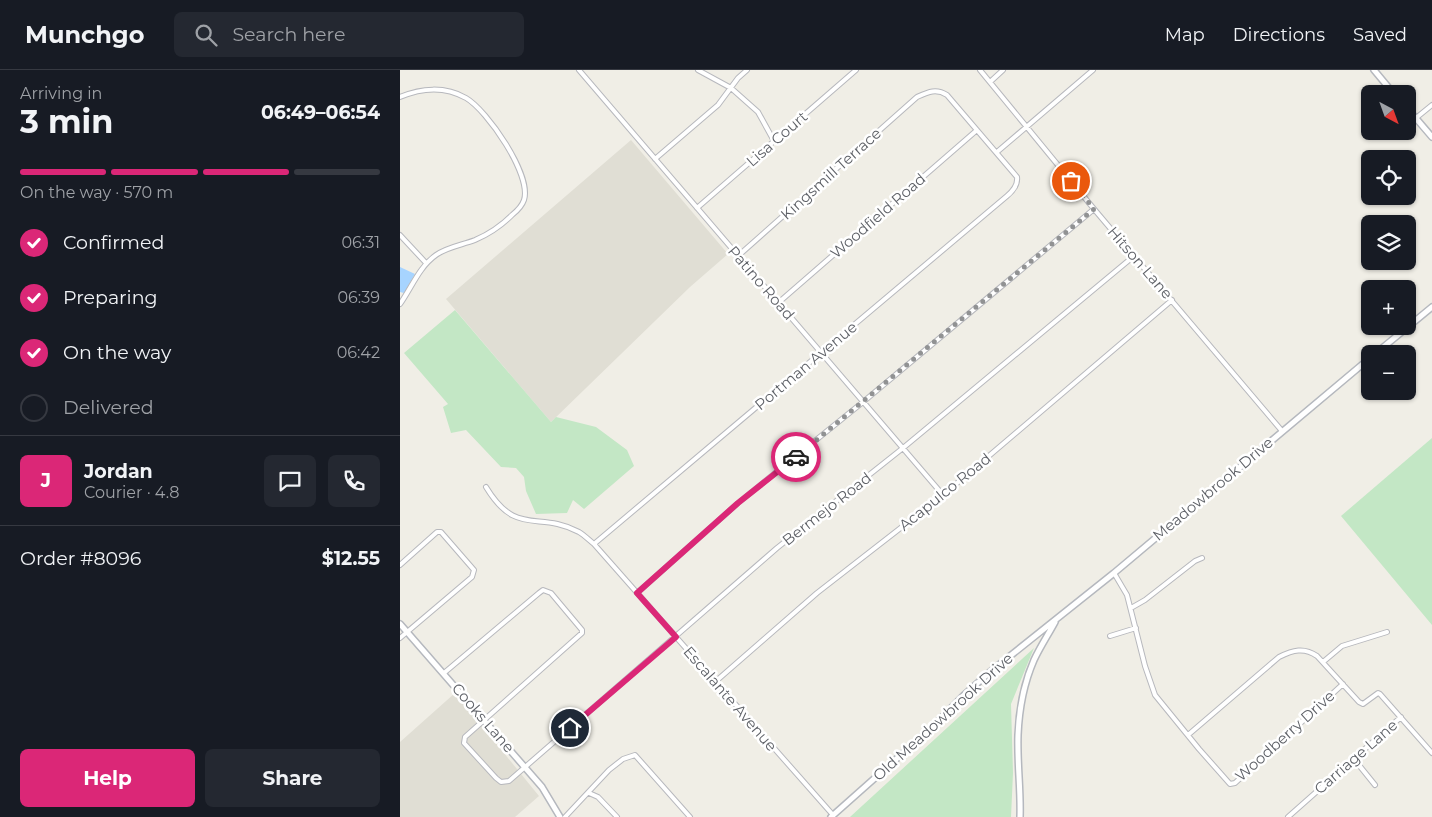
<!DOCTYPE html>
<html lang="en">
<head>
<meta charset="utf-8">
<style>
  :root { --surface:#171b24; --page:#242831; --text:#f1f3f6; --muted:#9ea1a6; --line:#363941; --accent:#db2777 }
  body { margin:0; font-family:Montserrat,sans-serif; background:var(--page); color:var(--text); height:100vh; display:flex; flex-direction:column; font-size:19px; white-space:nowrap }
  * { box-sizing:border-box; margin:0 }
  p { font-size:16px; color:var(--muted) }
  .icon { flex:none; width:28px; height:28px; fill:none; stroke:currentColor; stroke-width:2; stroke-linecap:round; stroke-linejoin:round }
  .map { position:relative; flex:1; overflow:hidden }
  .side { display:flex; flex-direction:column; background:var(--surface); width:400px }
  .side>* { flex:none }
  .needle { width:32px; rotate:139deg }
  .buttons { position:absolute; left:961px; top:15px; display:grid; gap:10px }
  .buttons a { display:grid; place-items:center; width:55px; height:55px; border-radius:8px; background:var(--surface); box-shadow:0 1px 4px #0004; font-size:25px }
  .pin { position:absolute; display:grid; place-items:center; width:42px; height:42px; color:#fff; margin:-21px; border:2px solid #fff; border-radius:50%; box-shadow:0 1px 5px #0007 }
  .courier { position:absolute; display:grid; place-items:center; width:50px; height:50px; margin:-25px; border:4px solid #db2777; border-radius:50%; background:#fff; color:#222; box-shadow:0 1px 6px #0007 }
  .summary em { font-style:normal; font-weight:700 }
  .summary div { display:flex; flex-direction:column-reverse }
  .summary { display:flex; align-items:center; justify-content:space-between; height:85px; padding:0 20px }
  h1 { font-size:32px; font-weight:700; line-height:38px }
  .bar { display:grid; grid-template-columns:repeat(4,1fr); gap:8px 5px; align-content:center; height:60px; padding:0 20px }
  .bar i { height:6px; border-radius:4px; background:var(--line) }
  .bar .on { background:var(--accent) }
  .bar p { grid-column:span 4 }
  .line { display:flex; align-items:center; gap:12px; padding:0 20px; border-top:1px solid var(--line) }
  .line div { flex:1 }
  .round { display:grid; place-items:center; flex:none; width:52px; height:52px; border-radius:8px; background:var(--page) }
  ol { padding:0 20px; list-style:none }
  li { display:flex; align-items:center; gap:15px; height:55px }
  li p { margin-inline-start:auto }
  li .icon { padding:5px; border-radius:50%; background:var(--accent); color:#fff; stroke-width:4 }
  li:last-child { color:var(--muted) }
  li i { width:28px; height:28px; border:2px solid var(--line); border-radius:50% }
  .button { display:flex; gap:10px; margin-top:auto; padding:10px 20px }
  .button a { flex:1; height:58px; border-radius:8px; background:var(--accent); color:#fff; font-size:20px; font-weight:700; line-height:58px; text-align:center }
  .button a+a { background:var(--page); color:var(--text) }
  header { display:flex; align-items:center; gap:30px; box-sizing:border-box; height:70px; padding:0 25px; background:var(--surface); border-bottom:1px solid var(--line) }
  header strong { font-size:24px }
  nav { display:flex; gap:28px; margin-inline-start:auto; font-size:18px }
  .search { width:350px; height:45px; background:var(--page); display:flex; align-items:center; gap:12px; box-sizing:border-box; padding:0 18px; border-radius:8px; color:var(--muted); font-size:19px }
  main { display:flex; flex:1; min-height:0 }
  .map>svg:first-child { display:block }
</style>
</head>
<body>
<header>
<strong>Munchgo</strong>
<div class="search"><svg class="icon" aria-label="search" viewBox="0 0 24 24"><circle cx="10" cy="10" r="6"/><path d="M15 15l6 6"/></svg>Search here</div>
<nav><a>Map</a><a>Directions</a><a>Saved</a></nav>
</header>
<main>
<section class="side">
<div class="summary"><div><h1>3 min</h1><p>Arriving in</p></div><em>06:49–06:54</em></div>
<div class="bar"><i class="on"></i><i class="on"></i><i class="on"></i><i></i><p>On the way · 570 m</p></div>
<ol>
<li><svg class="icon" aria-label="check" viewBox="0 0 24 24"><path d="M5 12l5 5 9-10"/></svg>Confirmed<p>06:31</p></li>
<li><svg class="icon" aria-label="check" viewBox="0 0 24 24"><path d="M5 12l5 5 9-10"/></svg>Preparing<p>06:39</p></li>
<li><svg class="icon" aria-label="check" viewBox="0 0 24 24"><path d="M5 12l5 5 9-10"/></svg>On the way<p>06:42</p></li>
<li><i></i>Delivered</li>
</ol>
<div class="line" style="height:90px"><b class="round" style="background:var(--accent);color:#fff">J</b><div><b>Jordan</b><p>Courier · 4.8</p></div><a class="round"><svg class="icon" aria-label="chat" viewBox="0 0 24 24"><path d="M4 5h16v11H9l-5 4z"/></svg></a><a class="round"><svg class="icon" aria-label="phone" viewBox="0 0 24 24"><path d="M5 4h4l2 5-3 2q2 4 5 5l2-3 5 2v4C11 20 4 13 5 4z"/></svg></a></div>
<div class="line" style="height:65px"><div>Order #8096</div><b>$12.55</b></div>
<div class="button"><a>Help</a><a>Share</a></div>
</section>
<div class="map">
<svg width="1032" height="747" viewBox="0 0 1032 747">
  <rect width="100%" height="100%" fill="#f0eee6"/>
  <path fill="#e0ded4" d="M 231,70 L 328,184 L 290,217 L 151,352 L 46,229 Z
    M 55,623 L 139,726 L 115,747 L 0,747 L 0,672 Z"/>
  <path fill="#c3e7c5" d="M 55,240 L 151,352 L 156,347 L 196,357 L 227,380 L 234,396 L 184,439 L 173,430 L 167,443 L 136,444 L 126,421 L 124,407 L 116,398 L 101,397 L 66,360 L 51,363 L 43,337 L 48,334 L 4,283 Z
    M 1032,368 L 1032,555 L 941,446 Z
    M 634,578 L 611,634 L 613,703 L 611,747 L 450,747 Z"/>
  <path fill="#a7d4ff" d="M 0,197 L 15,204 L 4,223 L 0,222 Z"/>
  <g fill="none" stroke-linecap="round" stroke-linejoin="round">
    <g stroke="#b7b8bd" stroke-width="6">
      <path id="street" d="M 179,0 L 543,425
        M 298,0 L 331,18 L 358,42 L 374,71
        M 580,0 L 694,139 L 882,361
        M 590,12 L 603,0
        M 0,27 C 21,18 45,16 66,28 C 87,40 132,105 124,130 C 122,136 117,141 112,145 C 101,156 89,164 75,170 C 62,175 47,177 36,185 C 19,197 12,217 0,234
        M 1016,48 L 1032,35
        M 597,82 L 693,0
        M 255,89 L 318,35 L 338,8 L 347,0
        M 297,138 L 456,0
        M 0,165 L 26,193
        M 378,233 L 577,60
        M 86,417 C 117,468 138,440 179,462 C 184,465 189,470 194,474 L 433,745
        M 194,474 L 607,126 C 613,121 618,114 617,107 L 547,25 C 536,18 528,22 517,27 L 338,186
        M 0,495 L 37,462 L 41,462 L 74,500 L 72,507 L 0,568
        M 714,503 L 727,525 L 745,596 L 755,625 L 799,679 L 830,714 L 835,713 L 943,614
        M 237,523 L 338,433 L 463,332 L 694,139
        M 731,538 L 745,530 L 795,491 L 802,488
        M 710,566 L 736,558
        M 923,592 L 942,576 L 987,562
        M 44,603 L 139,523 L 143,520 L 151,523 L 182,560 L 182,563 L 65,667 L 64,673 L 96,708 L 101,712 L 109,711 L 377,478 L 503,378 L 734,186
        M 315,612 L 417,523 L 543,425 L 772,230
        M 788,665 L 879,587 C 893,580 904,577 917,586 L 959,632 L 963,634 L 978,623 L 980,624 L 1032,683
        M 954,689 L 975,715
        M 189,723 L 198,727 L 217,747
        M 165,747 L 209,700 L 223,689 L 235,685 L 290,747
        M 888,747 L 1001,647"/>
    </g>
    <g stroke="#b5b8be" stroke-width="8">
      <path id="secondary" d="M 974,0 L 994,24
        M 1008,39 L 1032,67
        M 975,284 L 1032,237
        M 0,554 L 142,717 L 160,747
        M 431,747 L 529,660 L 563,626 L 590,602 L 714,503 L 970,288
        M 620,747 C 621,720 617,693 618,665 C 619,640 624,613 634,590 C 640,577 648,565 655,552"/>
    </g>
    <use href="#street" stroke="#fff" stroke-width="4"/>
    <use href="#secondary" stroke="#fff" stroke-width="5"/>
  </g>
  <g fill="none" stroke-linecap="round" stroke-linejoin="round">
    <path stroke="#919293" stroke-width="5" stroke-dasharray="0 9" d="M 396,387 L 694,139 L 671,111"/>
    <path stroke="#db2777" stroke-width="6" d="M 170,658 L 276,567 L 237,523 L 338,433 L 396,387"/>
  </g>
  <g text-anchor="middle" stroke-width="5" stroke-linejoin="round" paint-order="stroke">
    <g font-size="15" fill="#5e6167" stroke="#fff">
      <text transform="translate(377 69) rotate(-41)" y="5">Lisa Court</text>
      <text transform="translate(431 104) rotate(-42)" y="5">Kingsmill Terrace</text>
      <text transform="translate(478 146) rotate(-41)" y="5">Woodfield Road</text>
      <text transform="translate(740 193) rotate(49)" y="5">Hitson Lane</text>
      <text transform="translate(361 213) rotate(49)" y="5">Patino Road</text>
      <text transform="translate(406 296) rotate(-40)" y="5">Portman Avenue</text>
      <text transform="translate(813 419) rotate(-40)" y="5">Meadowbrook Drive</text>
      <text transform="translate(545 422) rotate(-39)" y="5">Acapulco Road</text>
      <text transform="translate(427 439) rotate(-38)" y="5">Bermejo Road</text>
      <text transform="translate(330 629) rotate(49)" y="5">Escalante Avenue</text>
      <text transform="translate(543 647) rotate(-42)" y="5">Old Meadowbrook Drive</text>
      <text transform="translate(83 648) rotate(49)" y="5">Cooks Lane</text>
      <text transform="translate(885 666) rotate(-42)" y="5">Woodberry Drive</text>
      <text transform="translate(956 687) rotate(-41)" y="5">Carriage Lane</text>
    </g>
  </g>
</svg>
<div class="buttons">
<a><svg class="needle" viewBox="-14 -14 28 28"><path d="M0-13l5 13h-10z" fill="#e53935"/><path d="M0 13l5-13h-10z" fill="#9ea1a6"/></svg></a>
<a><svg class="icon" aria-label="locate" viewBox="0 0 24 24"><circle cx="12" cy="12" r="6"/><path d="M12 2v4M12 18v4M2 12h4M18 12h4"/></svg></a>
<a><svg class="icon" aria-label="layers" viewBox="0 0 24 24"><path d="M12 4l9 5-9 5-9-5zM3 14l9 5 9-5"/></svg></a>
<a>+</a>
<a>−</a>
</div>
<div class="pin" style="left:671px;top:111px;background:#ea580c"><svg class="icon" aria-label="bag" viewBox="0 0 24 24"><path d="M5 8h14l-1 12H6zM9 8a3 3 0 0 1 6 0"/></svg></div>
<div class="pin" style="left:170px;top:658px;background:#1f2937"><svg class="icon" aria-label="home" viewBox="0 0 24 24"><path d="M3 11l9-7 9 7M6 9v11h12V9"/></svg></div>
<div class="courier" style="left:396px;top:387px"><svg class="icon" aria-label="car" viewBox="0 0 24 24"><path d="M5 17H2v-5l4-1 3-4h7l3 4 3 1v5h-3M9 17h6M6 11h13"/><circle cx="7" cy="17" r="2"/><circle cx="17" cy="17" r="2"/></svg></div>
</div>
</main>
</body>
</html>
